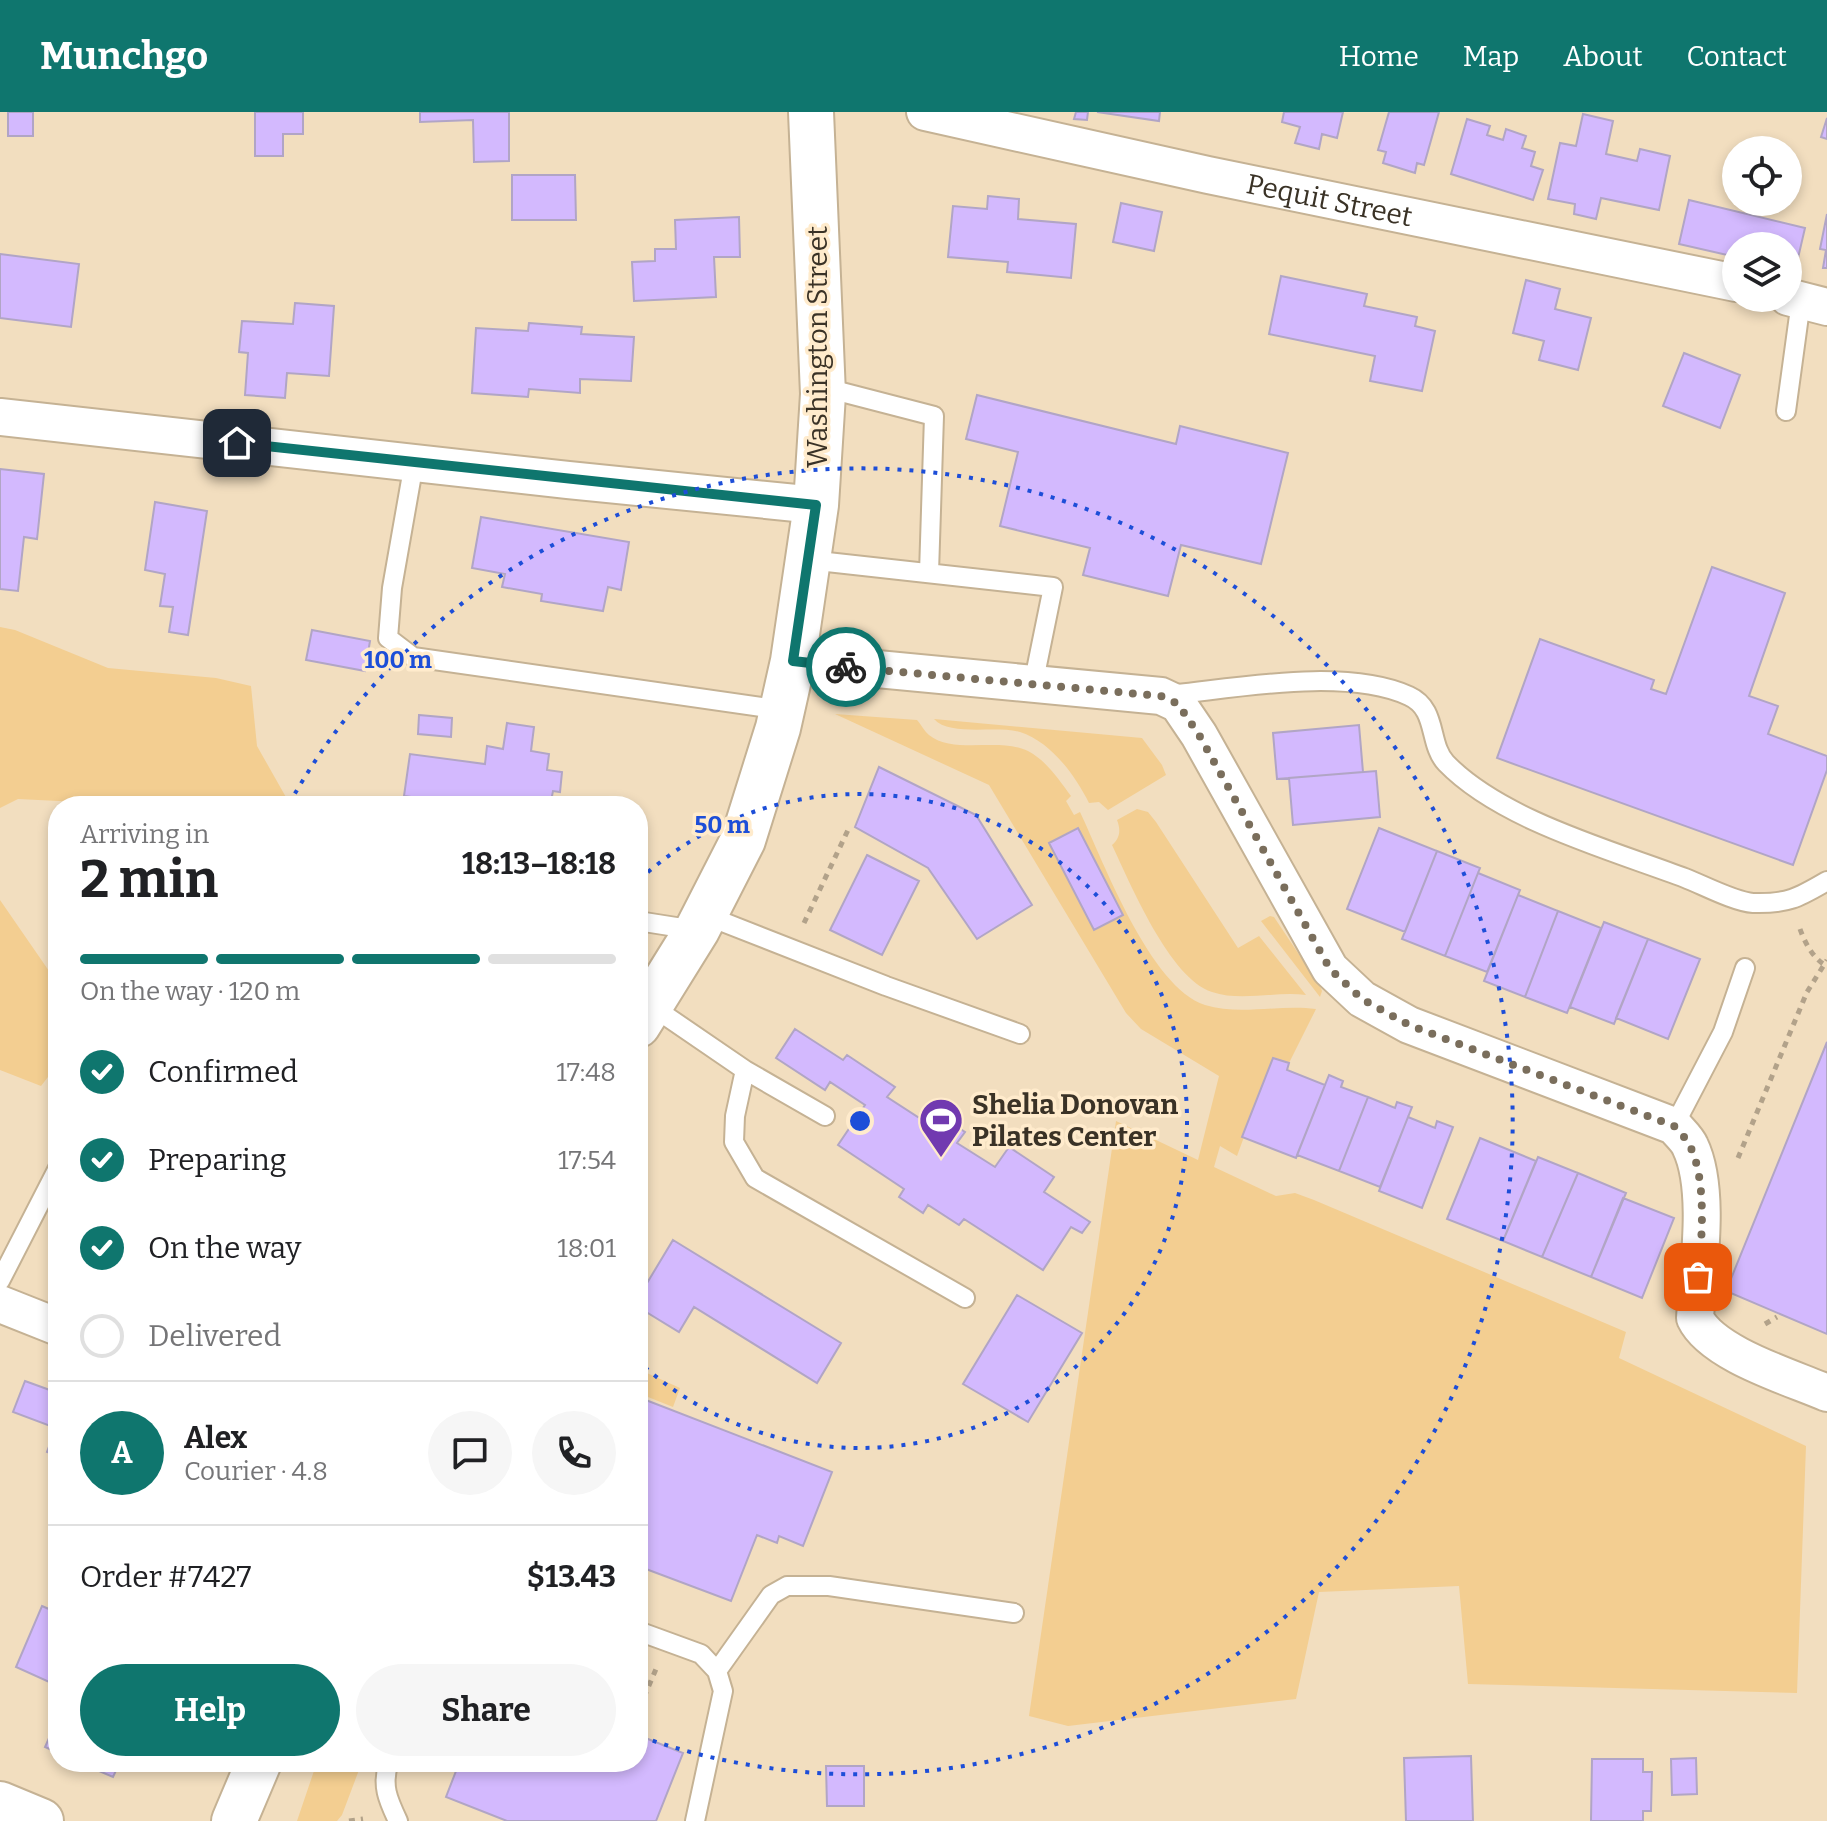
<!DOCTYPE html>
<html lang="en">
<head>
<meta charset="utf-8">
<style>
  :root { --surface:#fff; --page:#f6f6f6; --text:#202124; --muted:#757577; --line:#e0e0e0; --accent:#0f766e }
  body { margin:0; font-family:Bitter,serif; background:var(--page); color:var(--text); height:100vh; display:flex; flex-direction:column; font-size:30px; white-space:nowrap }
  * { box-sizing:border-box; margin:0 }
  p { font-size:26px; color:var(--muted) }
  .icon { flex:none; width:44px; height:44px; fill:none; stroke:currentColor; stroke-width:2; stroke-linecap:round; stroke-linejoin:round }
  .map { position:relative; flex:1; overflow:hidden }
  .drawer { position:absolute; left:48px; top:684px; width:600px; height:976px; display:flex; flex-direction:column; background:var(--surface); border-radius:32px; box-shadow:0 4px 12px #0003 }
  .drawer>* { flex:none }
  .tools { position:absolute; left:1722px; top:24px; display:grid; gap:16px }
  .tools a { display:grid; place-items:center; width:80px; height:80px; border-radius:50%; background:var(--surface); box-shadow:0 4px 12px #0003; font-size:40px }
  .pin { position:absolute; display:grid; place-items:center; width:68px; height:68px; color:#fff; margin:-34px; border-radius:16px; box-shadow:0 4px 12px #0006 }
  .courier { position:absolute; display:grid; place-items:center; width:80px; height:80px; margin:-40px; border:6px solid #0f766e; border-radius:50%; background:#fff; color:#222; box-shadow:0 2px 10px #0007 }
  .head em { font-style:normal; font-weight:700 }
  .head div { display:flex; flex-direction:column-reverse }
  .head { display:flex; align-items:center; justify-content:space-between; height:136px; padding:0 32px }
  h1 { font-size:52px; font-weight:700; line-height:60px }
  .bar { display:grid; grid-template-columns:repeat(4,1fr); gap:12px 8px; align-content:center; height:96px; padding:0 32px }
  .bar i { height:10px; border-radius:6px; background:var(--line) }
  .bar .selected { background:var(--accent) }
  .bar p { grid-column:span 4 }
  .line { display:flex; align-items:center; gap:20px; padding:0 32px; border-top:2px solid var(--line) }
  .line div { flex:1 }
  .round { display:grid; place-items:center; flex:none; width:84px; height:84px; border-radius:42px; background:var(--page) }
  ol { padding:0 32px; list-style:none }
  li { display:flex; align-items:center; gap:24px; height:88px }
  li p { margin-inline-start:auto }
  li .icon { padding:8px; border-radius:50%; background:var(--accent); color:#fff; stroke-width:4 }
  li:last-child { color:var(--muted) }
  li i { width:44px; height:44px; border:4px solid var(--line); border-radius:50% }
  .action { display:flex; gap:16px; margin-top:auto; padding:16px 32px }
  .action a { flex:1; height:92px; border-radius:48px; background:var(--accent); color:#fff; font-size:32px; font-weight:700; line-height:92px; text-align:center }
  .action a+a { background:var(--page); color:var(--text) }
  header { display:flex; align-items:center; gap:48px; box-sizing:border-box; height:112px; padding:0 40px; background:var(--accent); color:#fff }
  header strong { font-size:38px }
  nav { display:flex; gap:44px; margin-inline-start:auto; font-size:28px }
  .map>svg:first-child { display:block }
</style>
</head>
<body>
<header>
<strong>Munchgo</strong>
<nav><a>Home</a><a>Map</a><a>About</a><a>Contact</a></nav>
</header>
<div class="map">
<svg width="1827" height="1709" viewBox="0 0 1827 1709">
  <rect width="100%" height="100%" fill="#f2debf"/>
  <path fill="#f3ce91" fill-rule="evenodd" d="M 0,515 L 15,518 L 108,556 L 216,566 L 251,574 L 257,634 L 291,694 L 160,694 L 18,687 L 0,696 Z
    M 835,602 L 917,608 C 921,612 924,619 929,623 C 954,643 1000,625 1028,639 C 1047,649 1059,668 1071,684 L 1066,689 L 1074,703 L 1080,700 C 1104,751 1150,875 1205,893 C 1240,904 1280,892 1316,897 L 1289,951 L 1273,946 L 1237,1044 L 1220,1034 L 1214,1055 L 1276,1084 L 1295,1081 L 1314,1088 L 1626,1220 L 1619,1246 L 1806,1334 L 1797,1581 L 1468,1572 L 1459,1474 L 1319,1480 L 1296,1587 L 1068,1614 L 1029,1604 L 1116,1009 L 1198,1048 L 1219,964 L 1141,917 L 1126,901 L 989,673 ZM 1077,716 L 1123,802 L 1095,818 L 1049,731 Z
    M 934,607 L 1142,626 L 1162,653 L 1166,663 L 1108,698 L 1099,690 L 1089,691 C 1075,663 1051,630 1020,620 C 996,613 950,625 934,607 Z
    M 1137,697 L 1148,700 L 1156,710 L 1238,836 L 1259,824 L 1306,883 C 1275,879 1241,890 1212,880 C 1170,867 1130,771 1112,733 C 1120,726 1121,718 1117,708 Z
    M 0,788 L 58,872 L 58,952 L 41,974 L 0,958 Z
    M 1270,804 L 1274,805 L 1320,874 L 1322,879 L 1320,885 L 1261,809 Z
    M 638,1257 L 680,1276 L 673,1295 L 638,1281 Z
    M 317,1650 L 362,1650 L 342,1703 L 337,1709 L 297,1709 Z"/>
  <path fill="#d3b9fe" stroke="#b1a5c5" stroke-width="2" d="M 8,0 L 33,0 L 33,24 L 8,24 Z
    M 255,0 L 303,0 L 303,22 L 283,22 L 283,44 L 255,44 Z
    M 420,0 L 509,0 L 509,49 L 474,50 L 473,8 L 420,10 Z
    M 1076,0 L 1088,0 L 1087,8 L 1074,7 Z
    M 1097,0 L 1160,0 L 1159,9 Z
    M 1284,0 L 1343,0 L 1337,26 L 1322,22 L 1319,37 L 1295,31 L 1300,15 L 1282,10 Z
    M 1389,0 L 1439,0 L 1424,53 L 1417,51 L 1415,61 L 1383,51 L 1386,40 L 1378,38 Z
    M 1583,2 L 1613,9 L 1606,42 L 1637,49 L 1640,37 L 1670,44 L 1659,98 L 1601,86 L 1596,107 L 1574,102 L 1575,92 L 1548,87 L 1560,31 L 1576,34 Z
    M 1827,6 L 1827,27 L 1821,25 Z
    M 1467,7 L 1490,14 L 1487,23 L 1503,28 L 1506,17 L 1526,24 L 1522,36 L 1535,40 L 1531,54 L 1543,58 L 1533,88 L 1451,62 Z
    M 512,63 L 575,63 L 576,108 L 512,108 Z
    M 988,84 L 1019,87 L 1018,107 L 1076,112 L 1071,166 L 1007,160 L 1008,150 L 948,145 L 953,94 L 987,97 Z
    M 1689,88 L 1805,116 L 1795,159 L 1788,157 L 1788,134 L 1736,134 L 1736,145 L 1679,132 Z
    M 1121,91 L 1162,100 L 1154,139 L 1113,130 Z
    M 1827,102 L 1827,156 L 1823,156 L 1826,138 L 1820,137 Z
    M 739,105 L 740,145 L 714,145 L 716,185 L 634,189 L 632,150 L 655,149 L 655,137 L 676,137 L 675,108 Z
    M 0,142 L 79,152 L 71,215 L 0,206 Z
    M 1281,164 L 1367,182 L 1364,194 L 1417,205 L 1415,214 L 1435,219 L 1422,279 L 1370,269 L 1375,244 L 1269,222 Z
    M 1526,168 L 1560,177 L 1555,197 L 1591,206 L 1578,258 L 1539,248 L 1544,229 L 1513,221 Z
    M 295,191 L 334,194 L 329,264 L 287,261 L 285,286 L 245,283 L 248,241 L 239,240 L 242,209 L 293,212 Z
    M 529,211 L 582,215 L 581,222 L 634,225 L 631,269 L 580,267 L 580,281 L 529,277 L 528,285 L 472,281 L 476,216 L 528,219 Z
    M 1684,241 L 1740,263 L 1720,316 L 1663,294 Z
    M 977,283 L 1176,332 L 1180,314 L 1288,341 L 1261,452 L 1181,433 L 1168,484 L 1083,463 L 1090,436 L 1000,414 L 1018,340 L 966,327 Z
    M 0,357 L 44,362 L 37,427 L 24,425 L 18,479 L 0,477 Z
    M 155,390 L 207,399 L 188,523 L 169,520 L 173,495 L 160,494 L 165,462 L 145,458 Z
    M 481,405 L 629,430 L 621,478 L 608,475 L 603,499 L 541,489 L 542,482 L 502,475 L 505,462 L 472,456 Z
    M 1712,455 L 1785,481 L 1749,584 L 1778,594 L 1768,622 L 1827,644 L 1827,658 L 1793,753 L 1497,646 L 1540,527 L 1654,568 L 1651,577 L 1666,582 Z
    M 312,518 L 370,529 L 365,559 L 306,548 Z
    M 419,603 L 452,606 L 451,625 L 418,622 Z
    M 507,611 L 534,615 L 531,639 L 549,642 L 547,658 L 562,660 L 560,680 L 553,679 L 550,694 L 448,694 L 448,690 L 404,684 L 410,642 L 485,652 L 487,634 L 503,637 Z
    M 1359,613 L 1363,660 L 1277,667 L 1273,621 Z
    M 879,655 L 976,703 L 1032,793 L 977,827 L 928,756 L 855,715 Z
    M 1376,659 L 1380,705 L 1293,713 L 1289,666 Z
    M 1078,716 L 1123,803 L 1094,818 L 1049,731 Z
    M 1379,716 L 1437,739 L 1405,820 L 1347,797 Z
    M 1437,739 L 1480,756 L 1445,844 L 1402,827 Z
    M 867,743 L 919,769 L 882,843 L 830,818 Z
    M 1478,761 L 1520,778 L 1487,860 L 1445,844 Z
    M 1518,783 L 1558,799 L 1525,885 L 1484,869 Z
    M 1558,799 L 1601,816 L 1567,901 L 1525,885 Z
    M 1604,810 L 1648,827 L 1614,912 L 1570,895 Z
    M 1648,827 L 1700,847 L 1668,927 L 1616,906 Z
    M 795,917 L 843,948 L 847,943 L 895,975 L 887,985 L 921,1007 L 928,996 L 965,1020 L 957,1031 L 995,1055 L 1009,1035 L 1054,1065 L 1044,1080 L 1090,1110 L 1082,1121 L 1071,1115 L 1043,1158 L 964,1107 L 959,1113 L 928,1093 L 923,1101 L 899,1085 L 904,1077 L 838,1033 L 865,993 L 830,970 L 825,978 L 776,946 Z
    M 1827,930 L 1827,1222 L 1726,1179 Z
    M 1273,946 L 1289,951 L 1287,958 L 1325,973 L 1296,1046 L 1242,1025 Z
    M 1329,963 L 1343,969 L 1341,975 L 1368,985 L 1339,1059 L 1297,1043 Z
    M 1368,985 L 1395,996 L 1397,990 L 1412,995 L 1380,1075 L 1339,1059 Z
    M 1408,1005 L 1435,1016 L 1437,1009 L 1453,1015 L 1422,1096 L 1379,1079 Z
    M 1480,1026 L 1536,1049 L 1503,1129 L 1447,1107 Z
    M 1538,1045 L 1578,1061 L 1542,1145 L 1503,1129 Z
    M 1578,1061 L 1626,1081 L 1591,1165 L 1542,1145 Z
    M 1623,1086 L 1674,1106 L 1642,1186 L 1591,1165 Z
    M 673,1128 L 841,1231 L 817,1271 L 694,1195 L 679,1220 L 638,1195 L 638,1186 Z
    M 1017,1183 L 1082,1221 L 1028,1310 L 963,1272 Z
    M 25,1269 L 58,1281 L 58,1344 L 47,1340 L 56,1316 L 13,1300 Z
    M 638,1285 L 832,1360 L 803,1434 L 779,1424 L 777,1431 L 757,1423 L 731,1489 L 638,1454 Z
    M 42,1494 L 58,1501 L 58,1574 L 16,1555 Z
    M 58,1606 L 58,1641 L 45,1635 Z
    M 638,1623 L 683,1641 L 656,1709 L 507,1709 L 446,1685 L 456,1659 L 443,1654 L 444,1650 L 638,1650 Z
    M 1471,1644 L 1473,1709 L 1406,1709 L 1404,1646 Z
    M 1696,1646 L 1697,1682 L 1672,1683 L 1671,1647 Z
    M 1592,1647 L 1643,1647 L 1643,1660 L 1652,1660 L 1651,1699 L 1643,1699 L 1643,1709 L 1591,1709 Z
    M 78,1650 L 120,1650 L 113,1665 Z
    M 826,1654 L 864,1654 L 864,1694 L 827,1694 Z"/>
  <g fill="none" stroke-linecap="round" stroke-linejoin="round">
    <g stroke="#c5b294" stroke-width="22">
      <path id="service" d="M 822,275 L 934,304 L 929,461
        M 1786,299 L 1801,189
        M 414,351 L 392,476 L 388,526 L 413,545 L 782,598
        M 809,448 L 1053,475 L 1033,573
        M 1169,583 C 1238,576 1345,555 1409,584 C 1438,597 1428,632 1446,651 C 1501,708 1611,738 1685,766 C 1703,773 1735,790 1753,791 C 1788,792 1798,786 1827,769
        M 705,803 L 886,874 L 1020,922
        M 638,809 L 695,818
        M 650,893 L 745,958 L 735,1004 L 734,1030 L 755,1066 L 965,1186
        M 745,958 L 825,1004
        M 1674,1014 L 1723,920 L 1745,856
        M 0,1169 L 58,1056
        M 638,1519 L 701,1542 L 717,1559 L 723,1579 L 695,1709
        M 717,1559 L 771,1483 L 787,1474 L 829,1474 L 1014,1501
        M 389,1650 C 381,1673 388,1688 398,1709"/>
    </g>
    <g stroke="#c5b294" stroke-width="40">
      <g id="minor">
        <path id="s1" d="M 925,0 L 1208,63 L 1736,171"/>
        <path d="M 1788,185 L 1827,195"/>
        <path d="M 0,305 L 568,368 L 816,393"/>
        <path d="M 793,549 L 1161,584 L 1178,592 L 1199,623 L 1330,857 L 1362,887 L 1409,913 L 1674,1014 C 1679,1020 1687,1027 1690,1034 C 1711,1077 1698,1158 1695,1206 C 1712,1242 1790,1265 1827,1281"/>
        <path d="M 0,1192 L 58,1215"/>
      </g>
    </g>
    <g stroke="#c5b294" stroke-width="48">
      <path id="secondary" d="M 638,913 L 697,818 L 743,728 L 778,616 L 793,549 L 816,393 L 823,282 L 811,0
        M 0,1692 L 41,1709
        M 234,1709 L 259,1650"/>
    </g>
    <path stroke="#b2a28a" stroke-width="5" stroke-dasharray="6 6" stroke-linecap="butt" d="M 804,811 L 848,718
      M 1800,817 C 1805,831 1814,848 1827,854
      M 1738,1046 L 1807,880 L 1827,848
      M 1765,1212 L 1777,1205
      M 644,1585 L 656,1557
      M 349,1709 L 363,1707"/>
    <use href="#service" stroke="#fff" stroke-width="18"/>
    <use href="#minor" stroke="#fff" stroke-width="36"/>
    <use href="#secondary" stroke="#fff" stroke-width="44"/>
  </g>
  <g fill="none" stroke-linecap="round" stroke-linejoin="round">
    <path stroke="#7a6e5c" stroke-width="8" stroke-dasharray="0 14.4" d="M 846,555 L 1161,584 L 1178,592 L 1199,623 L 1330,857 L 1362,887 L 1409,913 L 1674,1014 C 1679,1020 1687,1027 1690,1034 C 1707,1069 1702,1127 1698,1165"/>
    <path stroke="#0f766e" stroke-width="10" d="M 237,331 L 816,393 L 793,549 L 846,555"/>
  </g>
  <g fill="none" stroke="#1d4ed8" stroke-width="4" stroke-dasharray="4 8">
    <path d="M639 768A327 327 0 1 1 639 1250"/>
    <path d="M289 692A653 653 0 1 1 642 1625"/>
  </g>
  <defs>
    <g id="stadium-pin" transform="scale(2.3)"><path d="M0 17L-7.5 6A9.5 9.5 0 1 1 7.5 6Z" fill="#713ab0" stroke="#ffebcc"/><path d="M0-5a6.5 5 0 1 0 0 10a6.5 5 0 1 0 0-10ZM-3.5-1.8h7v3.6h-7Z" fill="#fff"/></g>
  </defs>
  <g fill-rule="evenodd">
    <use href="#stadium-pin" x="941" y="1008"/>
  </g>
  <g text-anchor="middle" stroke-width="7" stroke-linejoin="round" paint-order="stroke">
    <g font-size="28" fill="#3a3226" stroke="#ffebcc">
      <text dy="10" stroke="none"><textPath href="#s1" startOffset="414">Pequit Street</textPath></text>
      <text transform="translate(817 235) rotate(-90)" y="10">Washington Street</text>
    </g>
    <g font-size="28" font-weight="bold" fill="#3a3226" stroke="#ffebcc" text-anchor="start">
      <text x="972" y="1002">Shelia Donovan<tspan x="972" dy="32">Pilates Center</tspan></text>
    </g>
  </g>
  <circle cx="860" cy="1009" r="12" fill="#1d4ed8" stroke="#ffebcc" stroke-width="4"/>
  <g font-size="24" text-anchor="middle" font-weight="bold" fill="#1d4ed8" stroke="#ffebcc" stroke-width="7" stroke-linejoin="round" paint-order="stroke">
    <text x="398" y="556">100 m</text>
    <text x="722" y="721">50 m</text>
  </g>
</svg>
<div class="tools">
<a><svg class="icon" aria-label="locate" viewBox="0 0 24 24"><circle cx="12" cy="12" r="6"/><path d="M12 2v4M12 18v4M2 12h4M18 12h4"/></svg></a>
<a><svg class="icon" aria-label="layers" viewBox="0 0 24 24"><path d="M12 4l9 5-9 5-9-5zM3 14l9 5 9-5"/></svg></a>
</div>
<div class="pin" style="left:1698px;top:1165px;background:#ea580c"><svg class="icon" aria-label="bag" viewBox="0 0 24 24"><path d="M5 8h14l-1 12H6zM9 8a3 3 0 0 1 6 0"/></svg></div>
<div class="pin" style="left:237px;top:331px;background:#1f2937"><svg class="icon" aria-label="home" viewBox="0 0 24 24"><path d="M3 11l9-7 9 7M6 9v11h12V9"/></svg></div>
<div class="courier" style="left:846px;top:555px"><svg class="icon" aria-label="bike" viewBox="0 0 24 24"><circle cx="6" cy="16" r="4"/><circle cx="18" cy="16" r="4"/><path d="M6 16l4-8h5l3 8M10 8l3 8H6M13 5h3"/></svg></div>
<section class="drawer">
<div class="head"><div><h1>2 min</h1><p>Arriving in</p></div><em>18:13–18:18</em></div>
<div class="bar"><i class="selected"></i><i class="selected"></i><i class="selected"></i><i></i><p>On the way · 120 m</p></div>
<ol>
<li><svg class="icon" aria-label="check" viewBox="0 0 24 24"><path d="M5 12l5 5 9-10"/></svg>Confirmed<p>17:48</p></li>
<li><svg class="icon" aria-label="check" viewBox="0 0 24 24"><path d="M5 12l5 5 9-10"/></svg>Preparing<p>17:54</p></li>
<li><svg class="icon" aria-label="check" viewBox="0 0 24 24"><path d="M5 12l5 5 9-10"/></svg>On the way<p>18:01</p></li>
<li><i></i>Delivered</li>
</ol>
<div class="line" style="height:144px"><b class="round" style="background:var(--accent);color:#fff">A</b><div><b>Alex</b><p>Courier · 4.8</p></div><a class="round"><svg class="icon" aria-label="chat" viewBox="0 0 24 24"><path d="M4 5h16v11H9l-5 4z"/></svg></a><a class="round"><svg class="icon" aria-label="phone" viewBox="0 0 24 24"><path d="M5 4h4l2 5-3 2q2 4 5 5l2-3 5 2v4C11 20 4 13 5 4z"/></svg></a></div>
<div class="line" style="height:104px"><div>Order #7427</div><b>$13.43</b></div>
<div class="action"><a>Help</a><a>Share</a></div>
</section>
</div>
</body>
</html>
